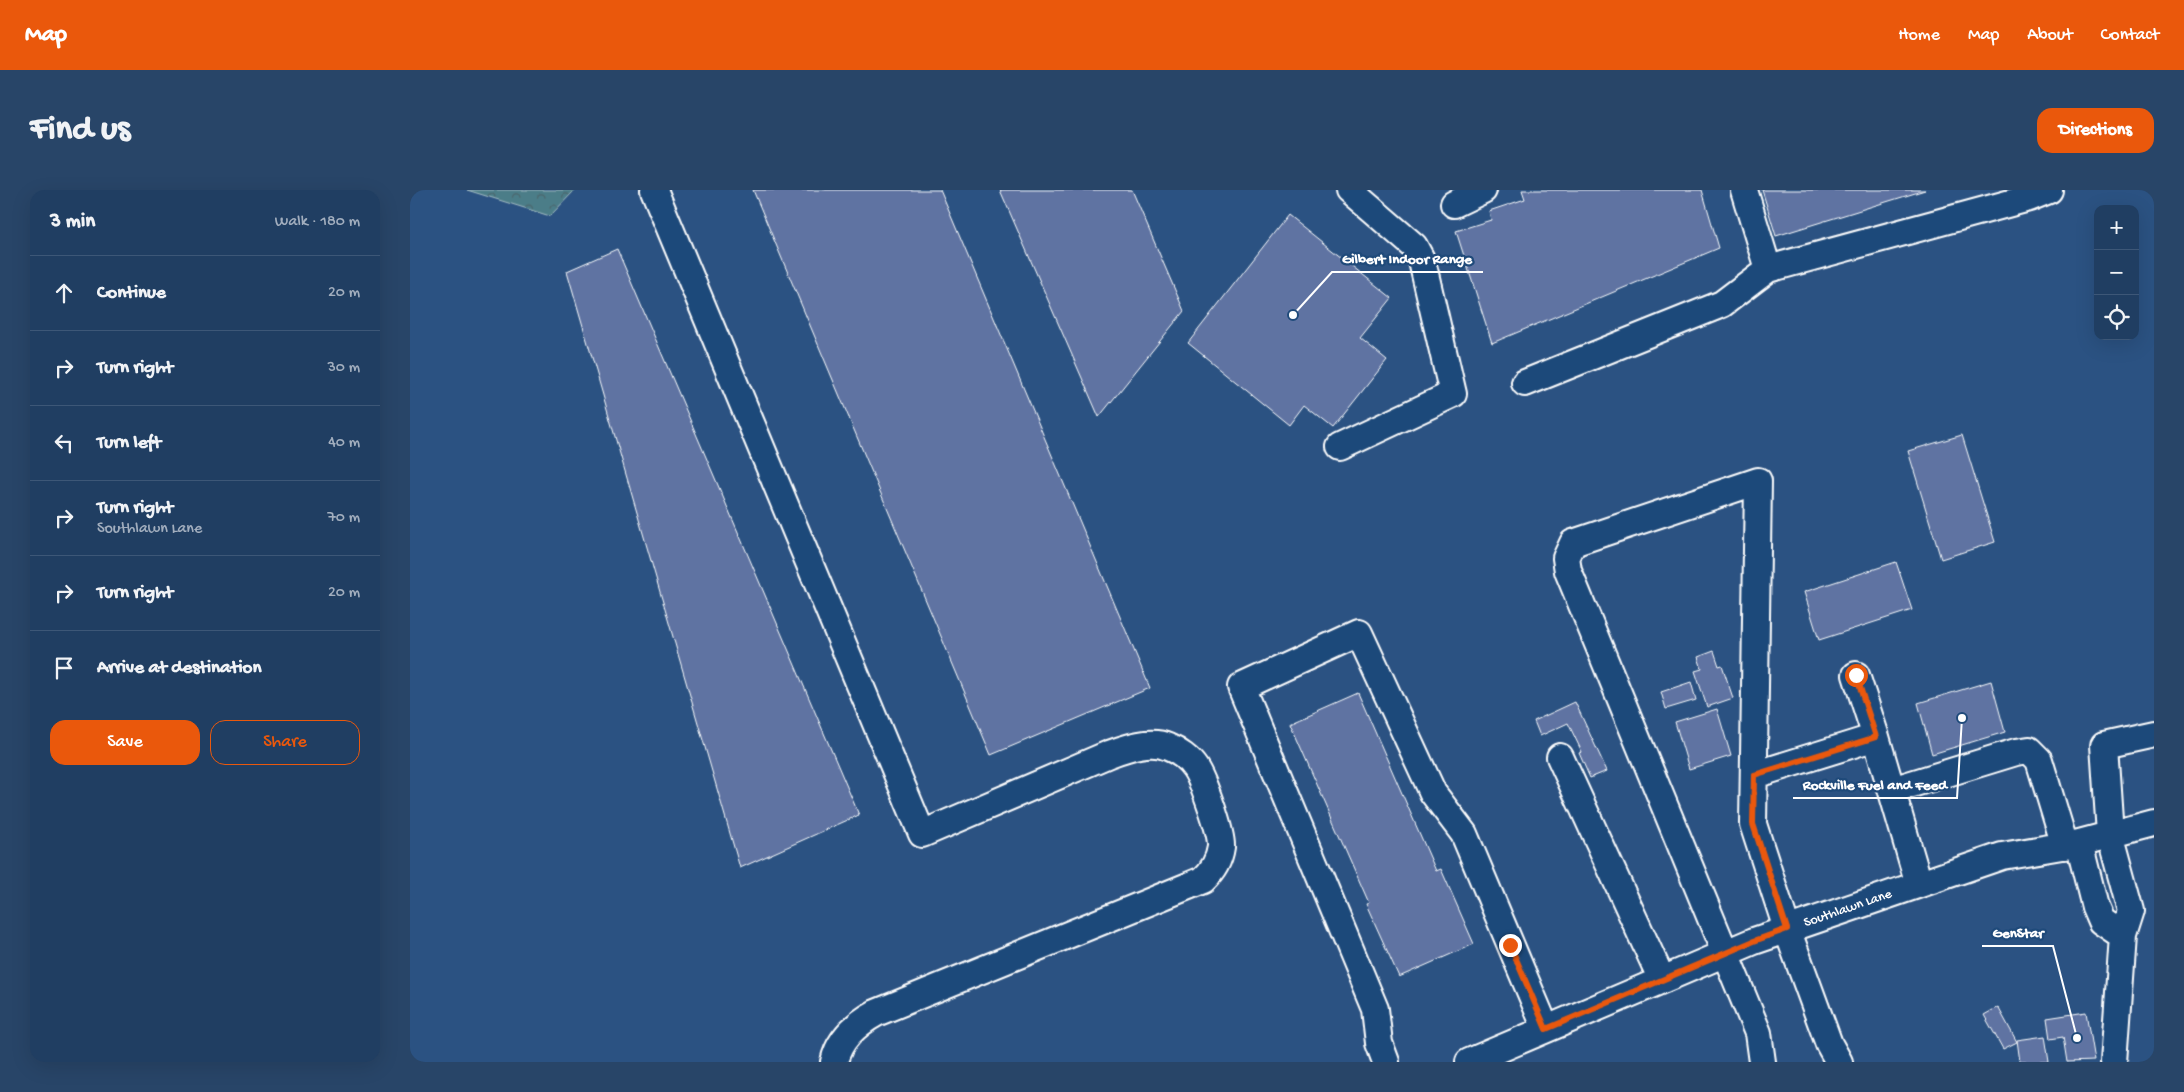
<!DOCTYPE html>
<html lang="en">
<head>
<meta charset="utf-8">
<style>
  :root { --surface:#203e62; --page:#284568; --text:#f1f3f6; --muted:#a2aebe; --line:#3d5777; --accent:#ea580c }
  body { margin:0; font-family:"Gochi Hand",sans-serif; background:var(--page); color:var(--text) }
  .controls { position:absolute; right:15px; top:15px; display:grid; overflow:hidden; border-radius:10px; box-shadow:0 5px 20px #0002 }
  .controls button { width:45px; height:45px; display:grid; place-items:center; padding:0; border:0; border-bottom:1px solid var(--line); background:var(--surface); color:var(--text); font:25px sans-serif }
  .stop { position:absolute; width:15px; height:15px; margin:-11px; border:4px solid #ea580c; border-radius:50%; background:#fff }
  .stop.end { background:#ea580c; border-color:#fff; box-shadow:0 1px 5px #0008 }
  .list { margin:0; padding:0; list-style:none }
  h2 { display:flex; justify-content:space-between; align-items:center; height:65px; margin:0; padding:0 20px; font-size:21px }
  h2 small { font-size:16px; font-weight:400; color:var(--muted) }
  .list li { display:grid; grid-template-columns:32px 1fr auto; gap:15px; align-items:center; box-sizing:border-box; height:75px; padding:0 20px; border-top:1px solid var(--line) }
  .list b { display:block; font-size:19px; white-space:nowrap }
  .list p { margin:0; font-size:16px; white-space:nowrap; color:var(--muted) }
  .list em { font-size:16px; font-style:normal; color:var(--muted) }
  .actions { display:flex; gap:10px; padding:15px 20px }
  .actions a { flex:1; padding:11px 0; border:1px solid var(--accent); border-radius:15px; text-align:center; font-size:18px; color:var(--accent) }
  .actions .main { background:var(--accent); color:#fff }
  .icon { flex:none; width:28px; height:28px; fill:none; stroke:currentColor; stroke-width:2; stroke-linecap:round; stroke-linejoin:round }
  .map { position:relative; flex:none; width:1744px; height:872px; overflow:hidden; border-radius:15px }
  header { display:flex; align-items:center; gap:30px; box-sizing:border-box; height:70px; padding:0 25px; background:var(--accent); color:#fff }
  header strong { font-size:24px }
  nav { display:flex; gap:28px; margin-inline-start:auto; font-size:18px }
  .intro { display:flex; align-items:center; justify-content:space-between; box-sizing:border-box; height:120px; padding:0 30px }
  h1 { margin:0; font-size:35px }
  .button { padding:12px 22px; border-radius:15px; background:var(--accent); color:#fff; font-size:18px; font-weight:700 }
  main { display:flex; gap:30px; padding:0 30px }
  aside { flex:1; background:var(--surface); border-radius:15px; box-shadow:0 5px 20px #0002 }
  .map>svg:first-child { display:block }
  .forest { fill:url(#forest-crowns); stroke:#a6bec4 }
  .building { fill:#5e73a2; stroke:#fff }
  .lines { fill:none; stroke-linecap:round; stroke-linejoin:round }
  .minor-casing { stroke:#fff; stroke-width:30 }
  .minor { stroke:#1f4a7a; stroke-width:26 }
  .route { stroke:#ea580c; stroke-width:6 }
  .labels { text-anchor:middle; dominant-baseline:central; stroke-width:4.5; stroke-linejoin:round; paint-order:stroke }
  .street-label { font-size:14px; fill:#fff; stroke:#1f4a7a }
  .leader { fill:none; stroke:#fff; stroke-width:2 }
  .callout-dot { fill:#fff; stroke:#1f4a7a; stroke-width:2 }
  .callout-label { font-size:15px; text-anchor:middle; font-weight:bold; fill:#fff; stroke:#1f4a7a; stroke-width:4.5; stroke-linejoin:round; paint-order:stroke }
</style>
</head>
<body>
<header>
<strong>Map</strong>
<nav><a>Home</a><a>Map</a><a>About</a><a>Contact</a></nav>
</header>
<div class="intro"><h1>Find us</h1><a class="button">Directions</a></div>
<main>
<aside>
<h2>3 min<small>Walk · 180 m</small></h2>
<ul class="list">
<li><svg class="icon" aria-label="ahead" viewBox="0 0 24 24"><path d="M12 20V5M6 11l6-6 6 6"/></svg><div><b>Continue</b></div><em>20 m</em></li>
<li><svg class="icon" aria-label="right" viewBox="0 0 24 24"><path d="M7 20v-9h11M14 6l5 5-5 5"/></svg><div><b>Turn right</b></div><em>30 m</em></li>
<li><svg class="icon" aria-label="left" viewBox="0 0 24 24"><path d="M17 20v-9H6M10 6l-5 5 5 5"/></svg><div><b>Turn left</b></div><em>40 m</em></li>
<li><svg class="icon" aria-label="right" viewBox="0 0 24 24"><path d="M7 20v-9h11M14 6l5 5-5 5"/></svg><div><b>Turn right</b><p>Southlawn Lane</p></div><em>70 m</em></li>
<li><svg class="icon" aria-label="right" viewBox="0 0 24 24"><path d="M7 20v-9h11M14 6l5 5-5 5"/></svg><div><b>Turn right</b></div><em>20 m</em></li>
<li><svg class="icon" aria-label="arrive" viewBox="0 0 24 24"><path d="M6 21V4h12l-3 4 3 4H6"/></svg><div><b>Arrive at destination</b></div></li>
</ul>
<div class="actions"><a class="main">Save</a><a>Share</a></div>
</aside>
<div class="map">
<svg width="1744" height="872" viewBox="0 0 1744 872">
  <defs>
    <pattern id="forest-crowns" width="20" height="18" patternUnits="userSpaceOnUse" patternTransform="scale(1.25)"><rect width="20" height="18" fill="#4c7d88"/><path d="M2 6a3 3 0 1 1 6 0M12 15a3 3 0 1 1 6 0" fill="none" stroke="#4c646a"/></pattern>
  </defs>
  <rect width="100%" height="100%" fill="#2b5282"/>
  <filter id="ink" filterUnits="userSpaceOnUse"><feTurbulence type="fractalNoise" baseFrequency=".02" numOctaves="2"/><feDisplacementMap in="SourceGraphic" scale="10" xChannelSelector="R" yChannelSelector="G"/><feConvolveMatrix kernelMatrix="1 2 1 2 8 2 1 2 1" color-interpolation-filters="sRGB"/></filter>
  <g filter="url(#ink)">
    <path class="forest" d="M57,0H165L140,26Z"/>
    <path class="building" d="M343,0H530L740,498L581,565Z
      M590,0H722L774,121L689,227Z
      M1112,0H1292L1309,58L1082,153L1046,41L1081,30L1079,21L1115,9Z
      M1352,0H1515L1366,46Z
      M878,25L982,108L950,148L977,170L923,238L894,215L879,235L778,153Z
      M207,59L449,625L330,678L157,81Z
      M1552,245L1585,352L1531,369L1498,261Z
      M1486,372L1502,420L1409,450L1394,402Z
      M1304,461L1309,476L1312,475L1323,508L1297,517L1285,481L1292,479L1288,467Z
      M1581,491L1595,542L1522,564L1508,513Z
      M1281,492L1286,510L1256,519L1251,502Z
      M948,503L1026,681L1031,679L1064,754L989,787L956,714L959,713L880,533Z
      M1165,512L1197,581L1180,588L1169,563L1172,562L1158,533L1130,546L1124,531Z
      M1307,519L1321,566L1279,579L1265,532Z
      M1588,817L1607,852L1593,859L1574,825Z
      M1676,822L1684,871L1657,872L1653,847L1640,849L1637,828Z
      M1635,846L1639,872H1610L1607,850Z"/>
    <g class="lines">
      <g class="minor-casing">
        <path id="minor" d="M244,0L512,644L699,564C716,558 740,549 758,557C768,561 779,569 785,578C793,590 812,643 811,657C809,671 803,681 793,690L466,823C446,834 429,849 424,872
          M1334,0L1358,79L1619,8L1639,0
          M1044,14L1073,0
          M1115,193L1312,114L1358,79
          M930,257L1043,204L1012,71L1004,56L939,0
          M1446,485L1466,547
          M1150,567L1252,790
          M1344,585L1466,547L1509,694
          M1482,600L1606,562L1619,560L1629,570L1655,656
          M1669,653L1685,717L1691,731L1713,746
          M976,872L969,853L965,819L831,497L949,443L1023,603L1054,644L1136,839
          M1059,872L1344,751L1592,666L1669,653L1744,633
          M1352,872L1348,843L1158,381L1156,368L1163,353L1348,291L1343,634L1377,739L1419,854L1429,872
          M1704,872L1713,746L1721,721L1700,644L1694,555L1744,544"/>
      </g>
      <use href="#minor" class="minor"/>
    </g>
  </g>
  <g class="lines" filter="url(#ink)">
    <path class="route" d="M1100,755L1136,839L1344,751L1377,739L1343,634L1344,585L1466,547L1446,485"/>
  </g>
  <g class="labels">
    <g class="street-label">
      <text transform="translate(1438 719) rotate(-19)">Southlawn Lane</text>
    </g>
  </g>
  <path class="leader" d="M883 125L922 82H1073M1552 528L1547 608H1383M1667 848L1643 756H1572"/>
  <g class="callout-dot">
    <circle cx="883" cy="125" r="5"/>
    <circle cx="1552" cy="528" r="5"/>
    <circle cx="1667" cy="848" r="5"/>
  </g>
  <g class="callout-label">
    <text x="997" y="73">Gilbert Indoor Range</text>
    <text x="1465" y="599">Rockville Fuel and Feed</text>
    <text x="1608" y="747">GenStar</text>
  </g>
</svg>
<div class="controls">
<button>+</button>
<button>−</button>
<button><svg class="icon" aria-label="locate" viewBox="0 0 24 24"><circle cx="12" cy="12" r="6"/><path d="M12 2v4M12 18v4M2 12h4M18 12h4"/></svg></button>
</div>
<div class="stop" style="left:1446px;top:485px"></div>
<div class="stop end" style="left:1100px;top:755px"></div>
</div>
</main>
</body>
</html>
